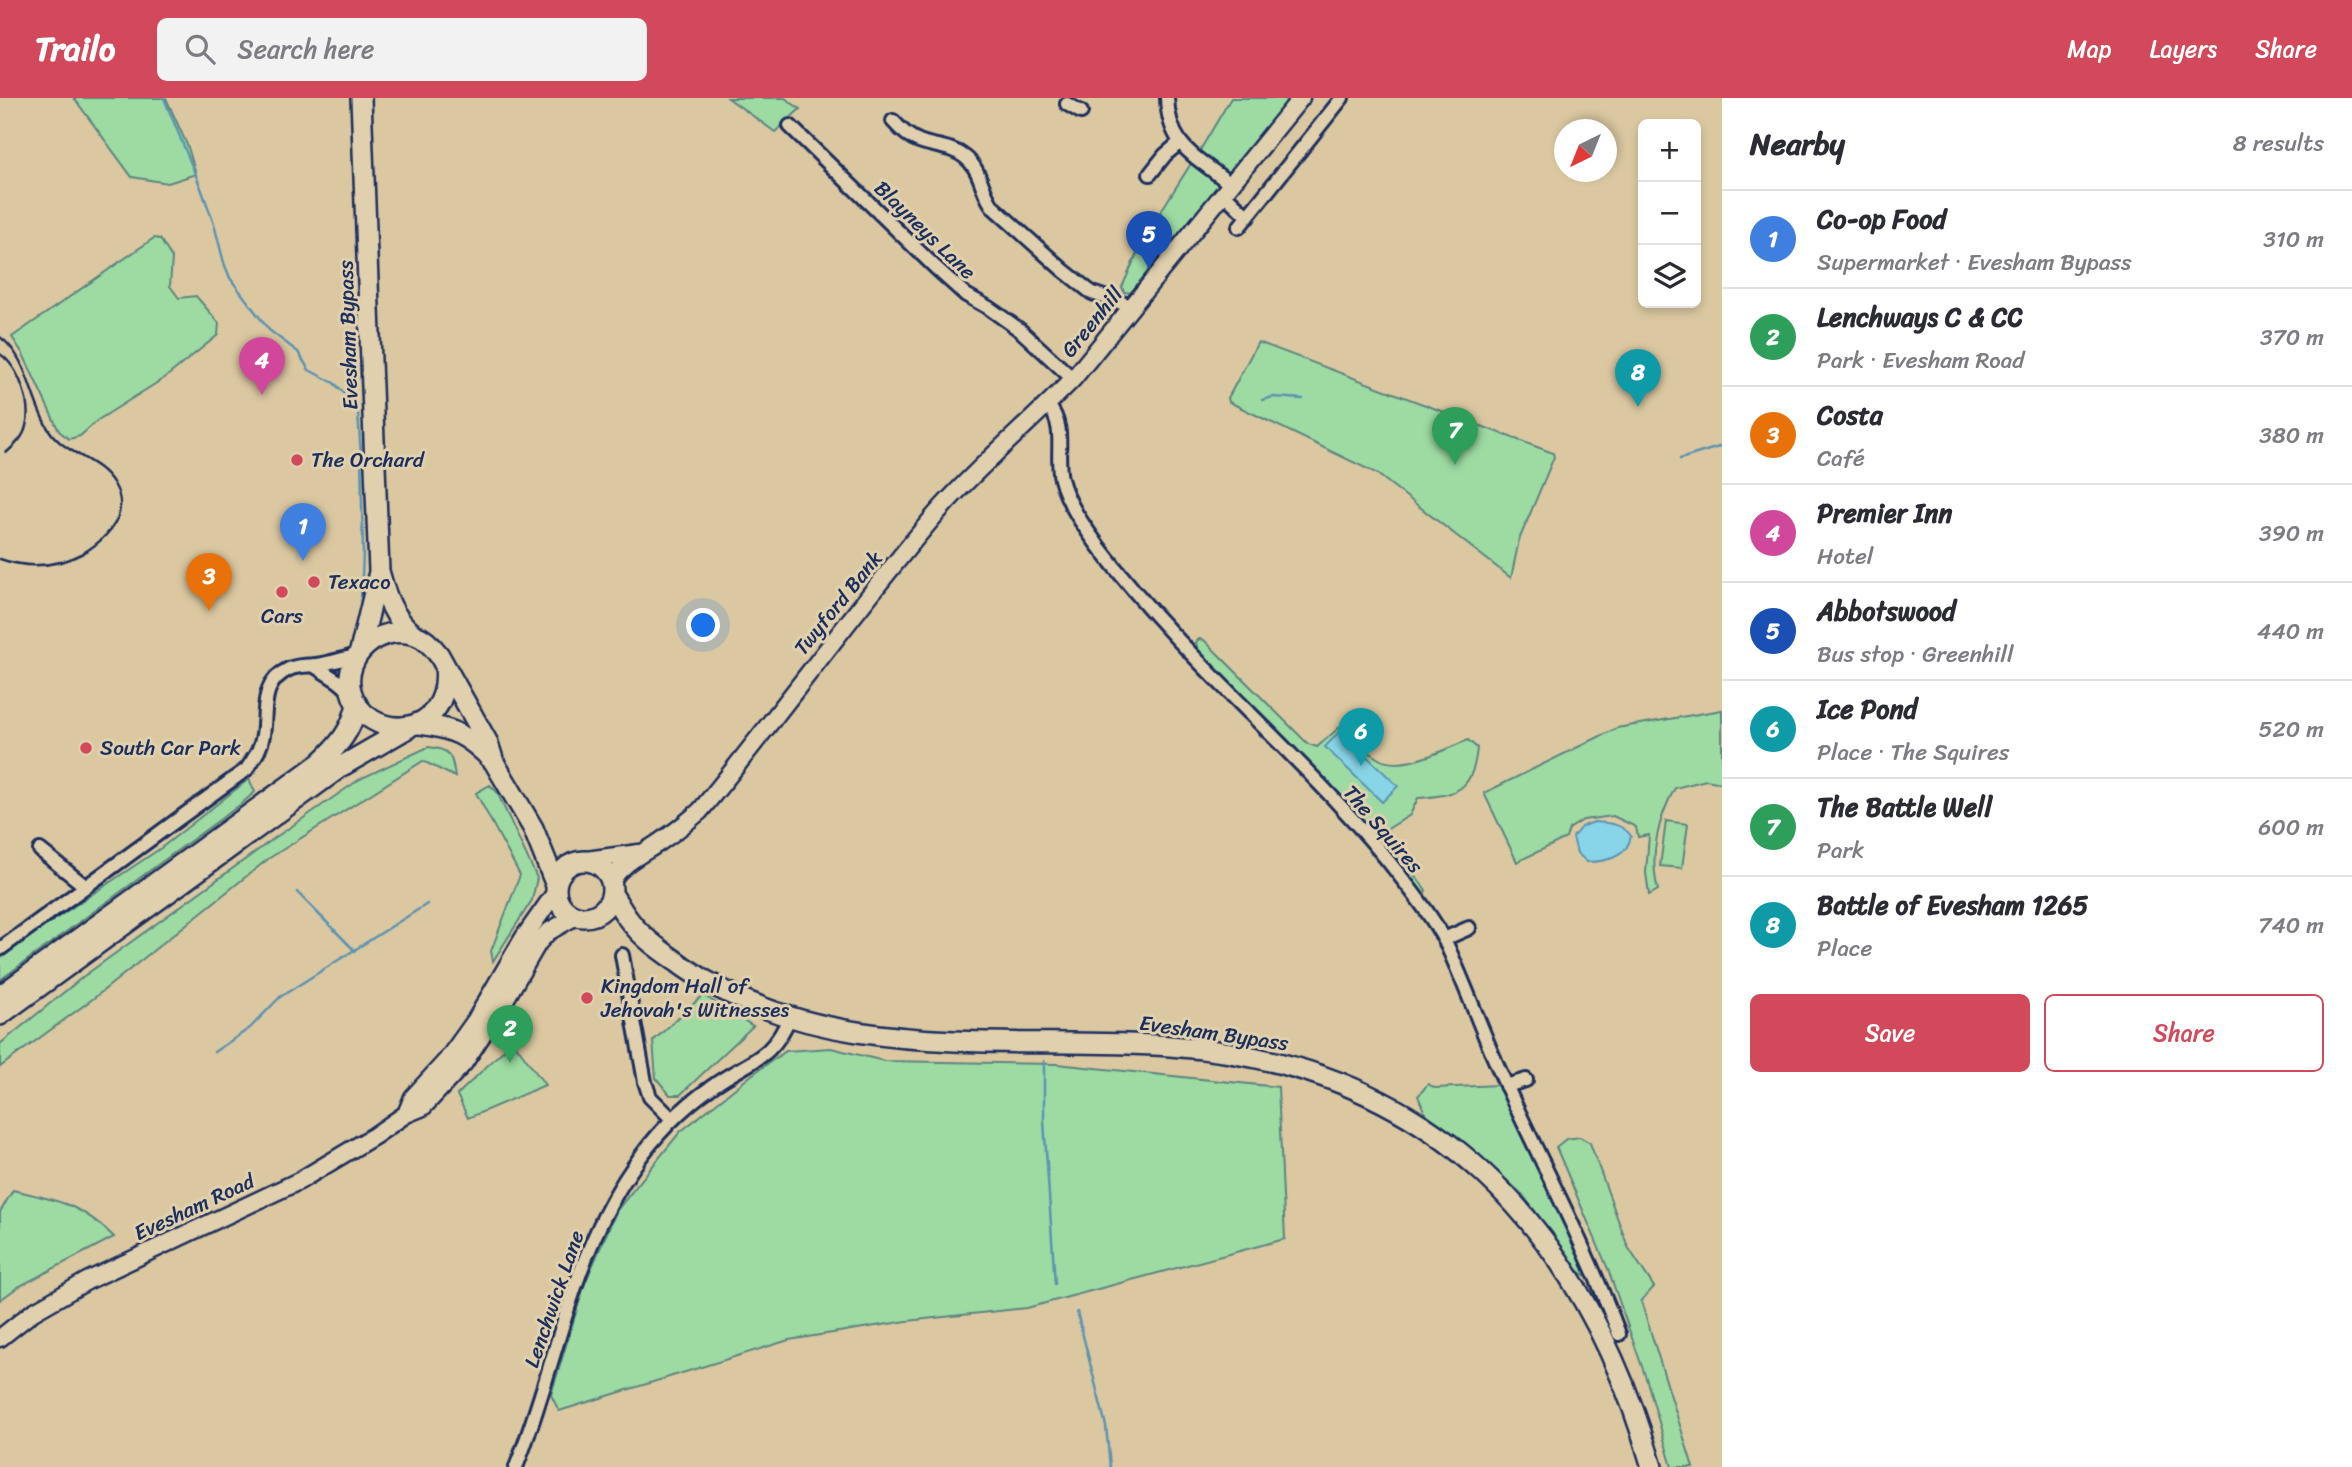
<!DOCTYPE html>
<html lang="en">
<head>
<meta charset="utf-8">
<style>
  :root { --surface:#fff; --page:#f2f2f3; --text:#2b2b33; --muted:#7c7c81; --line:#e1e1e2; --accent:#d1495b }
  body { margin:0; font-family:Sriracha,sans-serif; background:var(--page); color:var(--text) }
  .controls { position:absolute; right:21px; top:21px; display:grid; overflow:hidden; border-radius:10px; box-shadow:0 4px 10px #0003 }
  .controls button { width:63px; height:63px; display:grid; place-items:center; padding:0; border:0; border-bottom:2px solid var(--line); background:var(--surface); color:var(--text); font:35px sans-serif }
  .compass { position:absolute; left:1554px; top:21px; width:63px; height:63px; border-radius:50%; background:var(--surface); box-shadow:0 4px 10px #0003; rotate:223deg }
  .you { position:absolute; left:704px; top:528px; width:24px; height:24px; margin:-18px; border:5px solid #fff; border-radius:50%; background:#1a73e8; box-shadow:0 0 0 10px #1a73e833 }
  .badge { display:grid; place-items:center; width:46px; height:46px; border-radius:50%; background:var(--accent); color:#fff; font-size:23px; font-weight:700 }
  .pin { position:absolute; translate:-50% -58px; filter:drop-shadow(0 2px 4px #0008) }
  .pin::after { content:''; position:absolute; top:37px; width:24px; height:21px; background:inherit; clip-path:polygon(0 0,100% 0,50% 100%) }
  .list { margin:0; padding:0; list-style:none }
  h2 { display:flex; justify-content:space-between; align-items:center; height:91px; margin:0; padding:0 28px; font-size:30px }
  h2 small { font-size:23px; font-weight:400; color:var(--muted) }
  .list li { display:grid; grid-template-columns:46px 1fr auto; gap:21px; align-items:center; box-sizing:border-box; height:98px; padding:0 28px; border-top:2px solid var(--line) }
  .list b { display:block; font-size:26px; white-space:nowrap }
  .list p { margin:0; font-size:23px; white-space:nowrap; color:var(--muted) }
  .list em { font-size:23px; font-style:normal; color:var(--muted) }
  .actions { display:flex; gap:14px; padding:21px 28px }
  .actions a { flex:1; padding:16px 0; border:2px solid var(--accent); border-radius:10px; text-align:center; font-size:24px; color:var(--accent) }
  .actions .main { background:var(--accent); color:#fff }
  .icon { flex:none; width:38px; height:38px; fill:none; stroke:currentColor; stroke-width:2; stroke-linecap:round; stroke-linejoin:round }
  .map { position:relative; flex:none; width:1722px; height:1369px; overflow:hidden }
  header { display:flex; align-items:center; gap:42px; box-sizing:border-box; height:98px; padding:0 35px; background:var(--accent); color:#fff }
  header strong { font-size:33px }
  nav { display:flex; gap:38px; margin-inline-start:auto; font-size:24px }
  .search { width:490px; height:63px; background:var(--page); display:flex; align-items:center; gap:18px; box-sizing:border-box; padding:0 24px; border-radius:10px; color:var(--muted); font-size:26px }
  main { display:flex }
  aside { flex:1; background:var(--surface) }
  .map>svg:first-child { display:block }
  .green { fill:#9ddba3; stroke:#5c8580; stroke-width:2 }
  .water { fill:#88d5e8; stroke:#5c93b1; stroke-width:2 }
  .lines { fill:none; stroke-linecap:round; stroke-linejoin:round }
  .stream { stroke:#5c93b1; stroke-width:2.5 }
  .minor-casing { stroke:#1b2f5e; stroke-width:18 }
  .major-casing { stroke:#1b2f5e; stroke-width:21 }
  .highway-casing { stroke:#1b2f5e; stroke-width:24 }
  .minor { stroke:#e1d0ad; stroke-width:12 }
  .major { stroke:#e1d0ad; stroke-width:16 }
  .highway { stroke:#e1d0ad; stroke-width:19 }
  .rail { stroke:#1b2f5e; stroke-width:2.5 }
  .poi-dot { fill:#d1495b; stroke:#e1d0ad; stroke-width:2.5 }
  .labels { text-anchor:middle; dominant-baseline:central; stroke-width:6; stroke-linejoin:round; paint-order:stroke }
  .street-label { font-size:21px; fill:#1b2f5e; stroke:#e1d0ad }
  .poi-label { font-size:21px; fill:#1b2f5e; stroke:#e1d0ad; text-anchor:start }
</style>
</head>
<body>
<header>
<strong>Trailo</strong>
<div class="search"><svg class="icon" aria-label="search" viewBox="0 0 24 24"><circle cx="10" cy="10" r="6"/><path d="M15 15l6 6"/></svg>Search here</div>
<nav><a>Map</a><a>Layers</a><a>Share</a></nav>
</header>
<main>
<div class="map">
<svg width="1722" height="1369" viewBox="0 0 1722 1369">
  <rect width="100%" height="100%" fill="#dbc8a1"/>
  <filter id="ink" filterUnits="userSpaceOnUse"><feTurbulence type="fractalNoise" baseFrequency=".0143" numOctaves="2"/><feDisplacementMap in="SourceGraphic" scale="14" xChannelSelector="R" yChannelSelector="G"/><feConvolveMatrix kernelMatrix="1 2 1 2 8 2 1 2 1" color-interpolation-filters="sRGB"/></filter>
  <g filter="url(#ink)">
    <path class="green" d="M74,0H166L188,49L196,76L168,85L132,79Z
      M728,0H785L800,11L775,34Z
      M1231,0H1292L1229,79L1199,54Z
      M1192,64L1221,88L1138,191L1132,195L1124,194L1122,189L1144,140Z
      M154,140L160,141L172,160L170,188L179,200L196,198L219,225L218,237L166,279L98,322L80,338L69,341L59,333L23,256L12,239Z
      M1258,244L1553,355L1554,359L1519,442L1511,480L1376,375L1229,304L1228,300Z
      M1199,541L1204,542L1308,646L1317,649L1342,627C1353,638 1365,653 1379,661C1401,674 1446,651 1468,642L1477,650C1473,693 1457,697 1418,700L1410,717L1386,732V740L1426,792L1424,798H1421L1327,685L1198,555L1196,544Z
      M1722,612V685L1706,682L1675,690C1658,720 1649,759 1658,792L1649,797L1646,775L1649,737L1638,739L1636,729L1613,718L1583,722L1569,731L1566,740L1517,764L1484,695L1617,630Z
      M428,649C451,651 452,658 455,679L423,663L268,761L94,900L0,969V946L84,878L276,739L360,681Z
      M249,681L255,694L241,706L0,882V858L161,750Z
      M490,687L497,694L537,780L532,802L493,863L491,853L520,777L476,695Z
      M1666,723L1688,726L1682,770L1660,768Z
      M703,897L753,928L680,997H670L656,980L653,943Z
      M513,943L545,987L468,1020L457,997Z
      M831,950L884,963L1057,966L1278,989L1285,1141L1027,1210L907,1223L789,1242L559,1313L551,1297L585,1185L617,1112L680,1034L753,976L786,953Z
      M1428,986L1435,990L1498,987L1592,1183L1577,1171L1523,1097L1457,1038L1425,1015L1418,998Z
      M1580,1039L1590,1045L1628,1149L1654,1189L1641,1203L1693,1369H1672L1647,1283L1608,1171L1556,1049L1566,1041Z
      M13,1092C58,1103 80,1105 114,1139L18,1189L0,1202V1114Z"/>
    <path class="water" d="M1340,633L1398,688L1382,704L1325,649Z
      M1594,724C1608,725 1622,725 1631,738C1627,760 1606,764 1587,764L1577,755L1573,739L1581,729Z"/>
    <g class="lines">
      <path class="stream" d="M164,0L201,90L214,126L224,165L230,180L269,232L298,254L309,272L334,285L355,306L358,315L361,357L363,453L361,503
        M1262,302L1273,299L1303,301
        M1680,361L1722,348
        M297,794L355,853
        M214,954L250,930L280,899L427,806
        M1044,963V1023L1055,1186
        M1077,1214L1106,1328L1110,1369"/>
      <g class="minor-casing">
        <path id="minor" d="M1167,0C1169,50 1195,57 1230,86
          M1067,6L1081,14
          M893,23C900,31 908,39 919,43C934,49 951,48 965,59C982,72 981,95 994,110L1063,172L1092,195L1131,208
          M790,28L935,169L966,197L989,210L1020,232L1073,281
          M1150,76L1165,57L1179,45
          M1223,95L1248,119
          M1239,129L1342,0
          M1048,307C1067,330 1055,354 1061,381C1067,405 1085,430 1099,449C1190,570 1312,663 1404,783C1419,802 1434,822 1445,843C1467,890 1484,940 1506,987C1544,1070 1587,1151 1619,1236
          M313,567L338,583L351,594
          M40,752L85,788
          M1444,841L1469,830
          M0,851L247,671C254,660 261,651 263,637C267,613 259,585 289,571C298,567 307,568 316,567C330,565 344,561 358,557
          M622,857L645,984L650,999L672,1021
          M1506,988L1526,982
          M516,1369C556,1270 570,1161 632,1071C654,1038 681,1010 713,988C749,962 772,963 790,918"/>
      </g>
      <g class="major-casing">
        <path id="major" d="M586,762L639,755
          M611,783C626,761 644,756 664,741C677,733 688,723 700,713C780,616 854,512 936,416C978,368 1028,327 1073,281L1301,0
          M406,1016L413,999L447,962L475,923L524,839L555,795
          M0,1240L33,1214L87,1183L299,1083L374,1038L406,1016L423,1009L464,965L505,902L538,845L548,834L576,818"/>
      </g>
      <g class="highway-casing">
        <path id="highway" d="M361,0L379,473C386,499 393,519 413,536
          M360,553L379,474
          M445,568C453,643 365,646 351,593C342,558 380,525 415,537C425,540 433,549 439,557L488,645L494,664L533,730L555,785
          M420,626C453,630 469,638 492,662
          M556 791a28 28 0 1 1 56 0a28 28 0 1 1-56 0Z
          M612,796C619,806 625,819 634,828C647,844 668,857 684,869C827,967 1008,937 1170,948C1432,966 1582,1127 1652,1369
          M0,898L320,665C339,647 352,632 357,606
          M0,917L342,668L408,630"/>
      </g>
      <use href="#minor" class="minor"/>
      <use href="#major" class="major"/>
      <use href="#highway" class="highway"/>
      <path class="rail" d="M0,239C29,260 30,303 49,332C65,357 99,360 114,386C123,401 122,417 111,431C84,465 40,475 0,461
        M0,256C19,269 32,306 26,328C24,339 15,347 6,355"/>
    </g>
  </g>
  <g class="poi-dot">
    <circle cx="297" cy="362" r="7"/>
    <circle cx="314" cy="484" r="7"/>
    <circle cx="282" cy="494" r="7"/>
    <circle cx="86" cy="650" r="7"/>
    <circle cx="587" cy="900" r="7"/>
  </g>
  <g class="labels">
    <g class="street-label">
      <text transform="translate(925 132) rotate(44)">Blayneys Lane</text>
      <text transform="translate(1092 224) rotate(-51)">Greenhill</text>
      <text transform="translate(348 237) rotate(-92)">Evesham Bypass</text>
      <text transform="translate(838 505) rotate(-51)">Twyford Bank</text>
      <text transform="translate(1383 731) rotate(49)">The Squires</text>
      <text transform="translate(1214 935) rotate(8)">Evesham Bypass</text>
      <text transform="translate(194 1109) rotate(-25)">Evesham Road</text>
      <text transform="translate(554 1201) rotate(-71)">Lenchwick Lane</text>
    </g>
    <g class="poi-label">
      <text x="311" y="362">The Orchard</text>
      <text x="328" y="484">Texaco</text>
      <text x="282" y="518" text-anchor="middle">Cars</text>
      <text x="100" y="650">South Car Park</text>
      <text x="601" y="888">Kingdom Hall of<tspan x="601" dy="24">Jehovah's Witnesses</tspan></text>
    </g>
  </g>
</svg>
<div class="controls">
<button>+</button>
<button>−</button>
<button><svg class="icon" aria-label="layers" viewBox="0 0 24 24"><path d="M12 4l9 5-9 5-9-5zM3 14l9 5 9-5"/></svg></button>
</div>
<svg class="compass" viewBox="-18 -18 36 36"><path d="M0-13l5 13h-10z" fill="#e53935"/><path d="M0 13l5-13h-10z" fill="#7c7c81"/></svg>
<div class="you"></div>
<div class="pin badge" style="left:303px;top:463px;background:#3f7fe0">1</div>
<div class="pin badge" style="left:510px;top:965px;background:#2e9e5b">2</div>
<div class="pin badge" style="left:209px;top:513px;background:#e8710a">3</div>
<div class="pin badge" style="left:262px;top:297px;background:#d1479c">4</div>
<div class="pin badge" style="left:1149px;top:171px;background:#1a4fb4">5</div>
<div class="pin badge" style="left:1361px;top:668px;background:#0f9aa8">6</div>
<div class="pin badge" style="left:1455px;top:367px;background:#2e9e5b">7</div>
<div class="pin badge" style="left:1638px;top:309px;background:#0f9aa8">8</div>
</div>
<aside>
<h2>Nearby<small>8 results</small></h2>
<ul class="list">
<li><span class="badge" style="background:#3f7fe0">1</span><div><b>Co-op Food</b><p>Supermarket · Evesham Bypass</p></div><em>310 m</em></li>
<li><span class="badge" style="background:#2e9e5b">2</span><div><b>Lenchways C &amp; CC</b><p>Park · Evesham Road</p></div><em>370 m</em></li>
<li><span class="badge" style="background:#e8710a">3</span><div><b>Costa</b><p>Café</p></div><em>380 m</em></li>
<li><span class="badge" style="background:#d1479c">4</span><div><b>Premier Inn</b><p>Hotel</p></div><em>390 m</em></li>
<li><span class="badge" style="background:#1a4fb4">5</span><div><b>Abbotswood</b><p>Bus stop · Greenhill</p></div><em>440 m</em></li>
<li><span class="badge" style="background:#0f9aa8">6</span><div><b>Ice Pond</b><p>Place · The Squires</p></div><em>520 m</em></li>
<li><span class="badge" style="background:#2e9e5b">7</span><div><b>The Battle Well</b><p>Park</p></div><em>600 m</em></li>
<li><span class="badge" style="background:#0f9aa8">8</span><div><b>Battle of Evesham 1265</b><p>Place</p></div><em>740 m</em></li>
</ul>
<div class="actions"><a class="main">Save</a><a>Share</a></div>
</aside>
</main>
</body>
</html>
